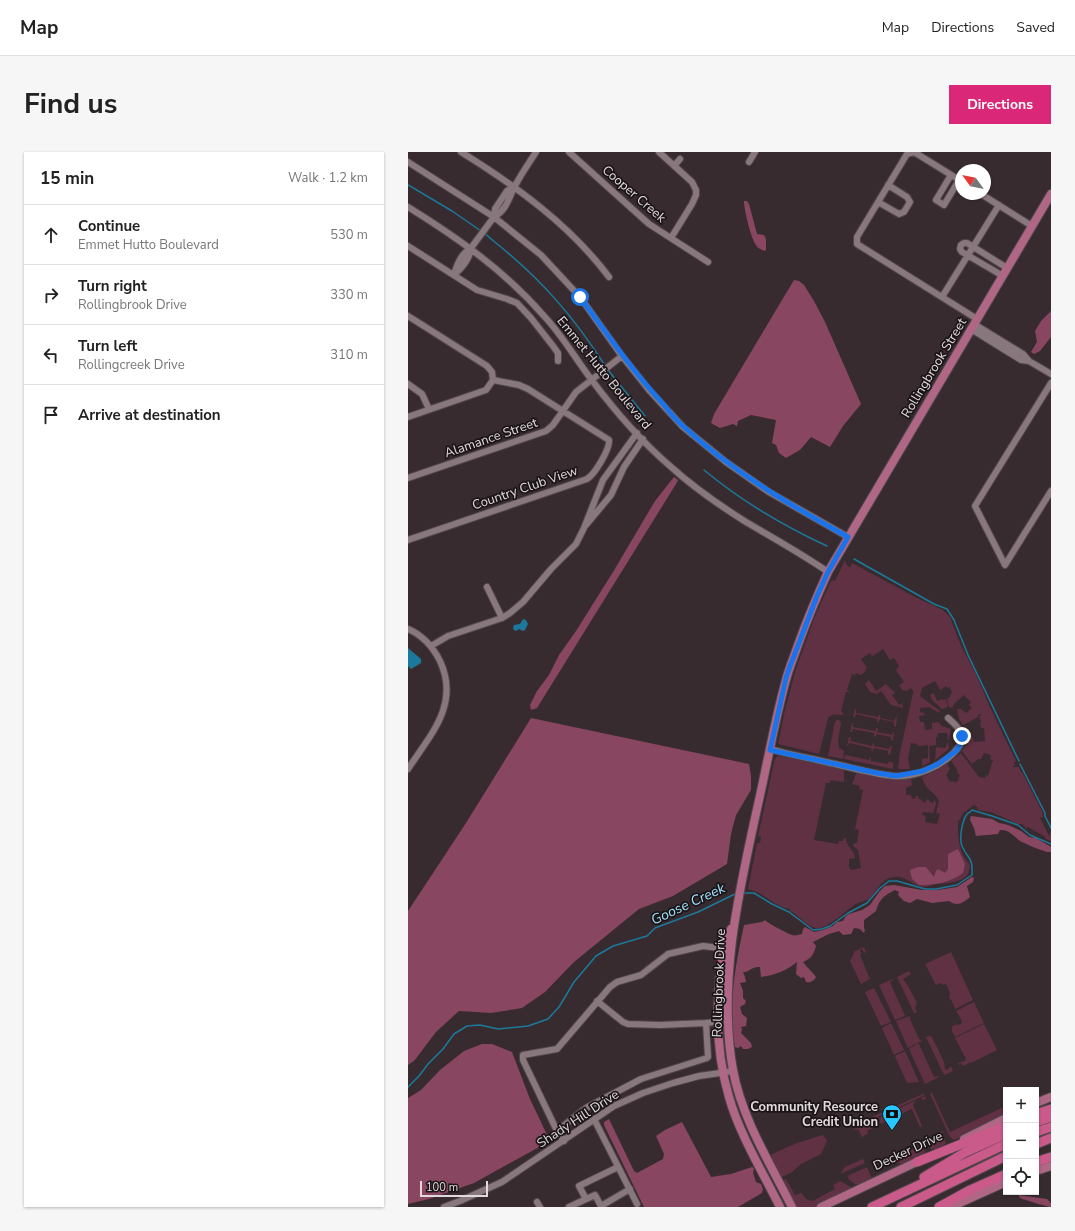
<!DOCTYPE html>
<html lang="en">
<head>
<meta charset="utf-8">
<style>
  :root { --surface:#fff; --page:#f6f6f6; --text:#222; --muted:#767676; --line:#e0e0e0; --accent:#db2777 }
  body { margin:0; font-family:"Nunito Sans",sans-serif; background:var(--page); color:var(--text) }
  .controls { position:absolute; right:12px; bottom:12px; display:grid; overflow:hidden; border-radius:0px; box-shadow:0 1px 3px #0004 }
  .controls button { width:36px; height:36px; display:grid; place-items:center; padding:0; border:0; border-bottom:1px solid var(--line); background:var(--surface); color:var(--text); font:20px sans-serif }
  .compass { position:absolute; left:547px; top:12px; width:36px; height:36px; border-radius:50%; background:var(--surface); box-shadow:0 1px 3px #0004; rotate:303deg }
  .scale { position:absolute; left:12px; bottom:10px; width:68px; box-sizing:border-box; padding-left:4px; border:2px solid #e2d9dc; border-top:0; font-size:11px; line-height:14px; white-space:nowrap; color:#e2d9dc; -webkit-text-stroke:3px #1b1517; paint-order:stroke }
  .stop { position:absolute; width:12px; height:12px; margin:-9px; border:3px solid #1a73e8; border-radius:50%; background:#fff }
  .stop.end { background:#1a73e8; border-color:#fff; box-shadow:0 1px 4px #0008 }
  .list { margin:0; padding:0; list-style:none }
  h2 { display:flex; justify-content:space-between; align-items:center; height:52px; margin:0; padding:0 16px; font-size:17px }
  h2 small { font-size:13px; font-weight:400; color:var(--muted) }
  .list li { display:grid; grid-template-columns:26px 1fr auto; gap:12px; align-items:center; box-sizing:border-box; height:60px; padding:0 16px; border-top:1px solid var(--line) }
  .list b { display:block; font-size:15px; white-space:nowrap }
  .list p { margin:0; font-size:13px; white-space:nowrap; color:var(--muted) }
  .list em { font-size:13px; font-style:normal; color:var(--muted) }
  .icon { flex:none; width:22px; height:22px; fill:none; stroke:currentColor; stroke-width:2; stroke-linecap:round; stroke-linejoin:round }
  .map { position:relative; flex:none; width:643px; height:1055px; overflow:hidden; border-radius:0px }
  header { display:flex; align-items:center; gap:24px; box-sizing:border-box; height:56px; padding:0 20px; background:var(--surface); border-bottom:1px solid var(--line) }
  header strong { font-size:19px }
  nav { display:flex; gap:22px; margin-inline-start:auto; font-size:14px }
  .intro { display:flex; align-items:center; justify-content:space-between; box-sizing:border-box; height:96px; padding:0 24px }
  h1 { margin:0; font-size:28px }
  .button { padding:10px 18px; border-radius:0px; background:var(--accent); color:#fff; font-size:14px; font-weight:700 }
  main { display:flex; gap:24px; padding:0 24px }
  aside { flex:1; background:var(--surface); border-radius:0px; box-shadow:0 1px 3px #0004 }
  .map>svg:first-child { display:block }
  .green { fill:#603043 }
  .forest { fill:#894661 }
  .water { fill:#1b7a9b }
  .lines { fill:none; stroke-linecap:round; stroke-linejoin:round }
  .stream { stroke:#1b7a9b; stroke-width:1.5 }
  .minor-casing { stroke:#52464b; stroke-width:8 }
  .major-casing { stroke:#52464b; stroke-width:10 }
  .highway-casing { stroke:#52464b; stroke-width:11 }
  .minor { stroke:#88787d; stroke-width:6 }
  .major { stroke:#b06685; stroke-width:8 }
  .highway { stroke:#ca5a8a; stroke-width:9 }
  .route { stroke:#1a73e8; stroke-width:5 }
  .labels { text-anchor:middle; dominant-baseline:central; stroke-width:3.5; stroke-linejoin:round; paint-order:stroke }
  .street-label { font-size:13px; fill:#e2d9dc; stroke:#1b1517 }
  .poi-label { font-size:13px; font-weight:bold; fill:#e2d9dc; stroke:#1b1517; text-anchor:end }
  .water-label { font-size:14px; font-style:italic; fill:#9fe0fd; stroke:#1b1517 }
</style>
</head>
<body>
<header>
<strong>Map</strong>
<nav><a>Map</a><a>Directions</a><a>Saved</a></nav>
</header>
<div class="intro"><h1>Find us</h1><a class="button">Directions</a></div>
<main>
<aside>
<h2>15 min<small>Walk · 1.2 km</small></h2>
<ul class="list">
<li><svg class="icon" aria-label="ahead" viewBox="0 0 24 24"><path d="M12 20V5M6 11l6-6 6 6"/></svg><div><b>Continue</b><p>Emmet Hutto Boulevard</p></div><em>530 m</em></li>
<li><svg class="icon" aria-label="right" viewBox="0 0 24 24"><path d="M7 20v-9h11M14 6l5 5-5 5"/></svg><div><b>Turn right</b><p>Rollingbrook Drive</p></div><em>330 m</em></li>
<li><svg class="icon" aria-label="left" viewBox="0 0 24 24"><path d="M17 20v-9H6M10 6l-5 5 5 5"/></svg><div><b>Turn left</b><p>Rollingcreek Drive</p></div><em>310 m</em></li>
<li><svg class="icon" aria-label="arrive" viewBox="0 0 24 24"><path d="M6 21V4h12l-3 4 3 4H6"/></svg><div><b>Arrive at destination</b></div></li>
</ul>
</aside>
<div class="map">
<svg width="643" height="1055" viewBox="0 0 643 1055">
  <rect width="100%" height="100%" fill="#382b2f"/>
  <path class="green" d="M437,408L438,412L442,416L444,411L507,445L535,458L542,465L553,494L567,520L581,553L607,607L608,609L606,611L607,613L604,615H611L612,619L614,620L634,659L635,665L632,666L641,684L643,679V689L638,687L636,684L620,675H619V677L614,672H610L583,660L570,658L569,655L566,653L559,658V659L556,660L552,667H553L550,669C550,681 550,692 555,703C557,707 560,710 562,714C561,717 561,720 560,722C554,731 538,731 529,732C524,733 519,735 514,735C505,733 496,723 486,725C472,727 471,737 462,746C457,750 453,749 448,752C439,757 418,779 407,776C398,774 391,763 382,759V757C366,755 356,740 340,737L349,691H352L353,685L350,684L367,606L368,608V605L372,604L432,617L436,619V630L423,628L422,631H418L406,688L430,692L431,689H435L436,686H438C438,695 447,698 447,706L441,707V715L443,718L453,716L450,698L445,694L446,691H449L451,678L447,677L455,638L451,637L452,634L444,632L448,622L452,621L481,626V628L482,627L502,625L503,627L495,628L503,627L504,633L498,636V643H503L504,647L508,646V644H510V646L517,651L519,647L524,651L527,648L528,652L525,661L515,660L514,663L518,664L517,670L529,672L532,662L528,661L531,649C525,637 518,640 514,625L527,619L539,612L542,617L540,619V621L538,623L542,630L545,629L547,631L551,628L550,626L552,624L549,620L550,619L543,609L553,601L571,625L577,626L578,623L580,624L585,608L582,607L583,603L576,601L573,607H570L564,612L554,599L558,593L559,585L564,584L566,590L577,589L576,576H573L572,571L573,570L571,565L573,564L572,562L570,563V565L555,573L551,567L549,557H553L558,561L564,556L561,553L563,550L556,543L547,551L544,556L541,555L539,547L542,545V543L544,541L542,535L539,536L538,534L532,538L527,529L514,536L512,544L532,559L531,561L521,555L512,556V560L516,561L517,563L511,564L512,570H516L517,578L524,577V571L530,570L534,574L543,577L541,588H540L539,581H530L529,585H528V593L521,594L522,610L514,614V607L520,606V593L510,594L509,592L503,591L500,606L502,617H490L492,600L505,541L506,540L503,536L499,539L494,538L491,533L496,530L488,518L491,514L486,506L482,508L475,497L463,505L464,504L462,501L453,507L459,516L457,518L458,519L453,523L448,521L447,523L444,522L439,538L442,540H438L433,559L436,562C431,565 426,559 420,566L411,602L370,592L377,558L388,517L406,467L421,433L424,428L427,429Z
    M461,528L468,539L478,532L484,538H485L487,541L484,543L491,553L494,551L495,556L483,553L473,539L469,542L462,540L457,532Z
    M526,541L529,549L534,547L535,548L538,547L540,555L534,557L524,548L522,543Z
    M447,557H448V561L470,565L472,562V566L486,569L488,565H489L488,575L486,574V570L472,567L470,571L469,567L448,562L447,565H445Z
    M429,568H431L433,571L430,589L431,596L436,599L435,607L420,604L427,570Z
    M444,571H445V575L467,579L468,576H470L469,580L484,583L485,580H486L485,589L483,588V585L469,582L467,585L466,584V581L445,577L444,580H442Z
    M441,585L443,586L442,589L464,594L466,590V594L481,597L482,594H484L482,603L480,602V599L466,596L464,600L463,596L442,591L439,594Z
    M540,590L541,597L527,608L528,595L537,596Z
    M437,603L461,608L463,605V609L480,612L481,609L485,611V617L436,607Z
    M456,795L458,800L456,801L454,797L452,798L453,802L452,803L462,827L453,832L442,809L447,799Z
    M543,800L565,848L547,857L544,849L541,846L542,841L538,832L535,833L532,831L528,833L517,812Z
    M501,819L503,822L495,827L500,834L509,851L507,856L509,860L508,861H506L489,825Z
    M485,827V828L482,830L497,864L487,868L471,833Z
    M466,836L483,870L473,874L457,840Z
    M566,850L576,871L547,885L544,879V875L546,873L553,872L554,869L548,859Z
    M502,864V867L511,887L514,889L500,896L488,869Z
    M483,871L496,898L486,903L474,876Z
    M576,872L589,898L563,911L561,910V911L555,914L553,911L551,913L552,915L550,911L557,909L558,907L547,886Z
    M521,884L524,885L536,910L537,917L539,918L543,914L545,919L536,923L518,885Z
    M509,892H511L526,925L530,924L531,925L517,932L501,897Z
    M497,899L511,930L499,931L487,904Z
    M524,941L542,980L598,954V963L546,988L542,985L522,942Z
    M515,942L517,943L470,965L445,976L446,973Z
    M517,944L518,947L515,948L513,946L507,949L505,953L514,974L512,975L504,957L493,962L490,957Z
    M487,958L489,964L473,972L471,966Z
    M466,968L470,973L459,979L460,982L454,985L450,977L446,978V977Z
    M534,979L538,992L528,997H523L519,990L528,985V982Z
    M415,983L419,989L413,1002L393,1012L384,1020L374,1025H372L363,1007L364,1002L389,991Z
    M514,993L517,999L516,1003L496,1012L483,1010L466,1017Z
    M455,1007L457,1011L432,1022L437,1015Z
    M459,1015L464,1027C455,1033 448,1036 440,1026L441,1023Z
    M378,1027L387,1043L394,1041C399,1051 405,1050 412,1045C416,1042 422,1040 427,1037L425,1033L432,1029L443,1035V1037L440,1040L409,1055H387L374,1029Z"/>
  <path class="forest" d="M336,49H339L341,52L349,82L356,83L358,87V98L356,99C353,97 349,96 348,93C343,86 336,58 336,49Z
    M386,128L391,129L396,133L406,149L417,170L453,252L435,274L422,295L403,285L392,298L378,306L371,301L368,293L364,291L368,268L343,263L330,269L329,274L325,272L312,276L303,271L306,262Z
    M643,159V185L632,199L626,202L623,200L629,190L627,179L633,169Z
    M266,325L270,328L268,332L129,556L123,558L122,553L129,539L141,523L151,503L168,479L205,420L247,349Z
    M123,566L341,612L343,624V638L328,663L323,682L319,712L265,744L231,757L166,810L137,840L114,856L83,861L51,859L28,880L6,909L0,913V759L58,671Z
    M563,664L584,667L591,671L600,673L613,679L621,685L628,686L643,695V700H639C630,697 622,694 614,690C606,686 603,677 592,678L590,682L568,684L566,676L562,668Z
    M550,697L557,712L555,721C541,731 528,733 511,733L504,727L502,718L510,715H518L526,725L528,719L530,717L537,721L540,717V702Z
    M564,725L566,726L565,730L559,734L562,745C555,751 549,755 541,749L524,751L509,747L502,751L496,749L490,743L491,740L487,738C476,744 472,746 468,759L456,768V776L457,778L456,781L452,777L446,776L443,782L435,783L431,779L421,782L405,790L408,794C406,802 403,807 395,810C399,816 404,819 408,825C406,829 402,831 398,830L396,825L393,826L388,822L389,810C378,819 367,823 353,825L352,815C344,814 342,820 335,820L337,825L338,830L332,831L335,839V846L338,849L337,852L332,855L334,862L339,866L338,874L333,875L334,877L333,881L343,891L344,895L340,897H335L333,894L330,896L327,895C319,856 328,810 336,773L354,770L357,768C359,771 379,781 384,783C387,784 390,783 394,782L395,777L397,775L406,780L415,778L425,774L429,770L435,769L438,764L441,762L454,758L462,753L471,740L477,734L486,733L514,738H530L549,735Z
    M74,892H84L104,900L122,947L142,989L66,1031L21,1047L0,1052V946L13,938L32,918L56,899Z
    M201,967L226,1019L229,1021L255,1007L256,1002L248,984L257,978L274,970L303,1025L323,1022L344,1015L346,1016L345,1021L348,1030L353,1032L355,1037L354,1041L330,1055H236L196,973V970Z
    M611,1043L639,1047L643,1051V1055C640,1055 614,1047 612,1046C611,1045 611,1044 611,1043Z"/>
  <path class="water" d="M115,467L118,468L120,472L117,478L115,479L111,477L108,479L105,477L106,473L112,472Z
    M0,496L13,507V511L3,517L0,514Z"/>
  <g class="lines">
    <path class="stream" d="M0,33L44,59L73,79
      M76,81C80,84 84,88 88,91C134,128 166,165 198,215
      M200,218L237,264
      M296,318C332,348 376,374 419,394
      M446,407L526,452L539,457L546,468L560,503L611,609
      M612,612L637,661V664L643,676
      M335,741H346L364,752L381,760L405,778L414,777L422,774L440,761L459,751L472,736L481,729H489L517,737H528L549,733L564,723C565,704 560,708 554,694C551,686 554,669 559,662C560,661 563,660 564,658L584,664L610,673L622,683L643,692
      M0,935L11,924L20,912L35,897L46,882L59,874L72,873L90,877L120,874L140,867L151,855L166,830L188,804L205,794L239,784L247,776L290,760L329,741"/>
    <g class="minor-casing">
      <path id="minor" d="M53,0C108,34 162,73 201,125
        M161,0L241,72L300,110
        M251,0L284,30L288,38V43L284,52L263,86
        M0,10L86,65L133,103L172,145L214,204L241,238L275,275L318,310L361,340L440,385
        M341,10L347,0
        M266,14L272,7
        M543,23L528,48L536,53L551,28
        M553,29L506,0L499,2L449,85V92L569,167
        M573,42L624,74
        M470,50L491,62L496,60L502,50L499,45L480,33
        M0,55C50,86 97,119 136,164C154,183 167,206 183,227C206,258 233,289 262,314C285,335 311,353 338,370C365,386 394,402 420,420
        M86,65C100,57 101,44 108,32C114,21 121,11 128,0
        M0,94L69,138L99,147L109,151L123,166L145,194L150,201V209
        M46,123C49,112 53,102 63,96L86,65L87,57L99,39L106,34
        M46,123C54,116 62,107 63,96
        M595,124L554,100L552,97L553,93L556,91H559L599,116
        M534,145L591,53
        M0,164L79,214L84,220L85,228
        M566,172L615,202L621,209L643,222
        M563,177L613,208L621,209
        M0,232L14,242L21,257
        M0,265L78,238L85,228
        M0,326L138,279L145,273L168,240L214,204
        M178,373L203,343L216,315L235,287
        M0,388L179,327C187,322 202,297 201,288L120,237L111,233L85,228
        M597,413L567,354L643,231
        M597,413L643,339
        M79,435L94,466
        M0,477C14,483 25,495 32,509C52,552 23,582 0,617
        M23,494L40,484L94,466L102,461L115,450L143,417L168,392L176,376L195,328L229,281
        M362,597C382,603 402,606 422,611C442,615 464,622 485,624C507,626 536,614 550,596C560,583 549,574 540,566
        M189,849L215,870L220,872L252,873L298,871
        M186,967L229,1052
        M149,979L178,956L233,927L299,906L300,905L298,871L309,870
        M156,989L149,979L115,908V903L149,897L202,835L209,830L233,823L260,802L295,794L320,797
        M178,1047L171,1034L210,1015
        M129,1050L132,1055
        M36,1055L52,1049L94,1030L206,954L235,941L265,931L291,924L326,919
        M161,1055L187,1043L193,1054L222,1037"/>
    </g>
    <g class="major-casing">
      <path id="major" d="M323,777C315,793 313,815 311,833C308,870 310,908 321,945C331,981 355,1021 372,1055
        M628,951L643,945
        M556,987L598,966
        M628,1019L643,1014
        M384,1055C362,1011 334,967 325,918C309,830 332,734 351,648C360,608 367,567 378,528C381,516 386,505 390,493C399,468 409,444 420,420L643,42
        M413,1055L515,1007
        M543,1055L598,1030"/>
    </g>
    <g class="highway-casing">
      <path id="highway" d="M628,962L643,957
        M628,970L643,965
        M628,980L643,975
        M628,992L643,986
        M509,1010L598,974
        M628,1010L643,1005
        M516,1025L556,1001L598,982
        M464,1055L598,992
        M493,1055L598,1004
        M531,1055L562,1038L598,1022"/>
    </g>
    <use href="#minor" class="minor"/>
    <use href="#major" class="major"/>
    <use href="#highway" class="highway"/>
  </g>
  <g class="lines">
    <path class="route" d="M172,145C199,182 225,220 256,253C262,261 269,269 276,275C325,320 382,353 440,385L420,420L409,444L381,517L378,526L362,598L469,621L488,624L515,619L530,612L548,599L552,593L554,584"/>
  </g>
  <defs>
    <g id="bank-pin" transform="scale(1)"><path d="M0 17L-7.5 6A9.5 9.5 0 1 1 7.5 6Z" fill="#27c8ff" stroke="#1b1517"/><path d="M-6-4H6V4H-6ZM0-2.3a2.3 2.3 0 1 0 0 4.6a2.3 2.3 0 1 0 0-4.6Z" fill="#111"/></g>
  </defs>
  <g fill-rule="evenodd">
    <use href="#bank-pin" x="484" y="962"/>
  </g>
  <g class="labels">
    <g class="street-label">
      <text transform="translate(226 42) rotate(41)">Cooper Creek</text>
      <text transform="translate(526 216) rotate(-59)">Rollingbrook Street</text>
      <text transform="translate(196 221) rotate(51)">Emmet Hutto Boulevard</text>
      <text transform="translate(83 286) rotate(-19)">Alamance Street</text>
      <text transform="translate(117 336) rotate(-19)">Country Club View</text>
      <text transform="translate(311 831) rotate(-88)">Rollingbrook Drive</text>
      <text transform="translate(170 967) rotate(-33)">Shady Hill Drive</text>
      <text transform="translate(500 999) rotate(-25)">Decker Drive</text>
    </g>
    <g class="poi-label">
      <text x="470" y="955">Community Resource<tspan x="470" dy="15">Credit Union</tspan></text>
    </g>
    <g class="water-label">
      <text transform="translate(280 752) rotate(-25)">Goose Creek</text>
    </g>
  </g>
</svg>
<div class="controls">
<button>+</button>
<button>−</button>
<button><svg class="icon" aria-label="locate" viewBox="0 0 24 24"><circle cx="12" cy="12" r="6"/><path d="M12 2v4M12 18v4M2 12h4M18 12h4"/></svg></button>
</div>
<svg class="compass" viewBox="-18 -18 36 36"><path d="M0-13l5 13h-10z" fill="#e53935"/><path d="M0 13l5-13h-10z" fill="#767676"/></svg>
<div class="scale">100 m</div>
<div class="stop" style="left:172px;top:145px"></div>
<div class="stop end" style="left:554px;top:584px"></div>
</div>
</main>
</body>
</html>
